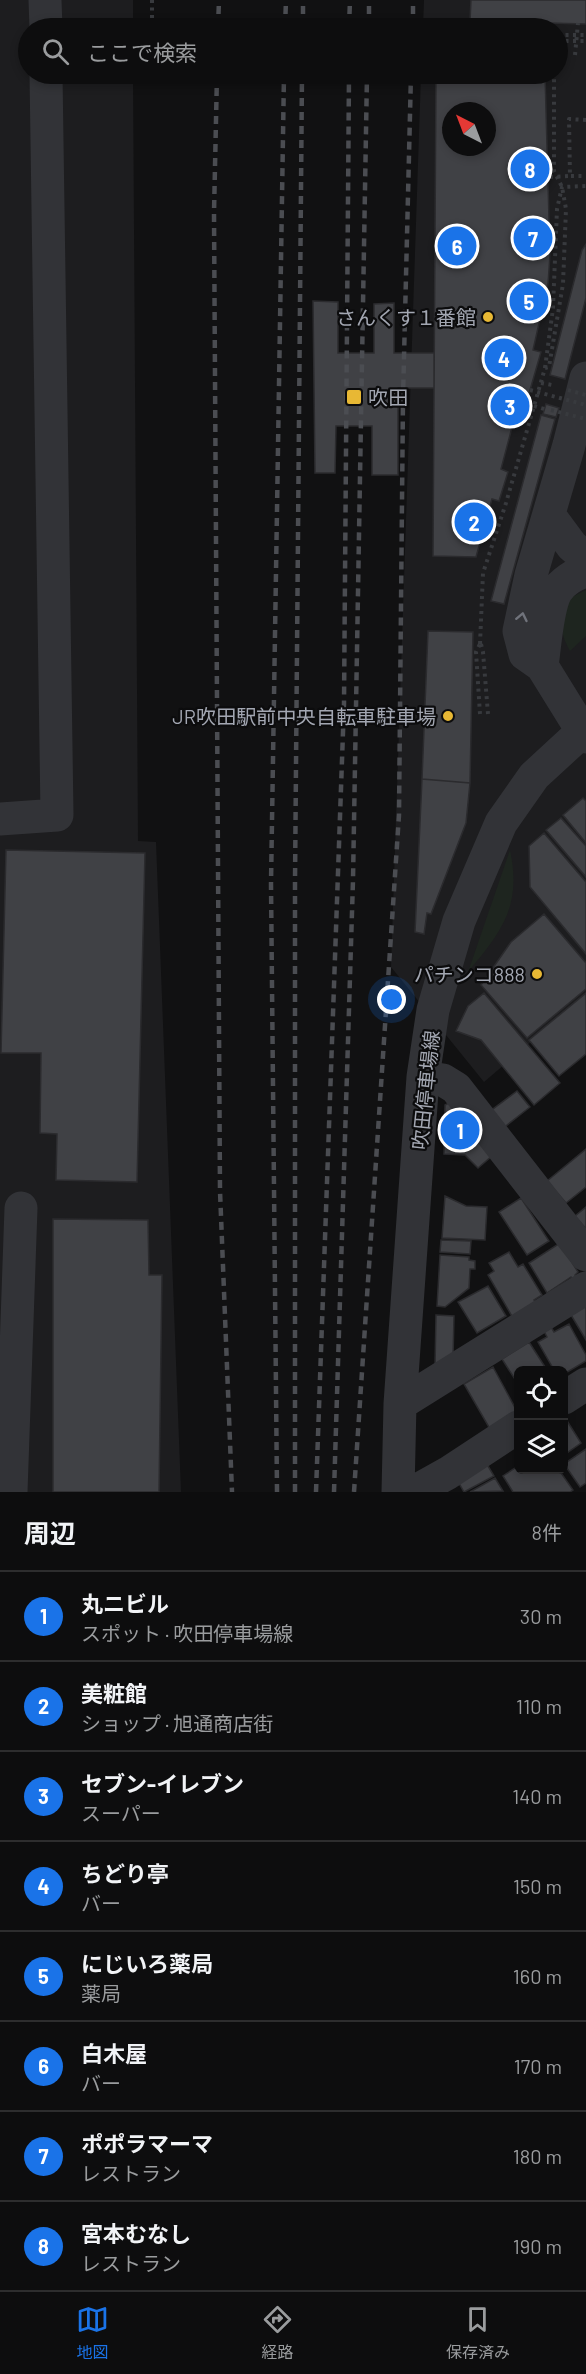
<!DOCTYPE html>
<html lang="ja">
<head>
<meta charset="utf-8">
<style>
  :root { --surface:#0d0d0e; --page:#1b1b1c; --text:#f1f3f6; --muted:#9a9c9e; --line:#2d2d2e; --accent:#1a73e8 }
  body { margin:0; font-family:Barlow,"Noto Sans JP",sans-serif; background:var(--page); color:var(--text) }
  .controls { position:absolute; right:18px; bottom:18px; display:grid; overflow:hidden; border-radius:9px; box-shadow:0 3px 9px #0003 }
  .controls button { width:54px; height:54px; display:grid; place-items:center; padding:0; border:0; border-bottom:2px solid var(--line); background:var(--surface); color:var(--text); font:30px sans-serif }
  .compass { position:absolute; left:442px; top:102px; width:54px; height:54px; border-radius:50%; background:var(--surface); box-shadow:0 3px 9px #0003; rotate:318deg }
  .you { position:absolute; left:392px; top:1000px; width:21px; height:21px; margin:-15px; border:4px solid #fff; border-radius:50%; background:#1a73e8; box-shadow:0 0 0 9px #1a73e833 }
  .badge { display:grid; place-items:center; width:39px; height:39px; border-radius:50%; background:var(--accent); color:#fff; font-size:20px; font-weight:700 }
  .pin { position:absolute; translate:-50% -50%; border:3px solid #fff; box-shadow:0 2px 6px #0006 }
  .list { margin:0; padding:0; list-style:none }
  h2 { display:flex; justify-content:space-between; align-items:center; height:78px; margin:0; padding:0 24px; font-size:26px }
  h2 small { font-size:20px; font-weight:400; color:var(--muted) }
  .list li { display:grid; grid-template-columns:39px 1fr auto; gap:18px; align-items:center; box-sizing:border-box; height:90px; padding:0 24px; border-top:2px solid var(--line) }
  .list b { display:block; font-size:22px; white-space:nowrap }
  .list p { margin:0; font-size:20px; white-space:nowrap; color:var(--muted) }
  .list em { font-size:20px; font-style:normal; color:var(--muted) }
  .icon { flex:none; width:33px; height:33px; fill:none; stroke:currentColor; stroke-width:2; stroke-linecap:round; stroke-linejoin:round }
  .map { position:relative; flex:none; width:586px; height:1492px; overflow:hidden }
  .search { position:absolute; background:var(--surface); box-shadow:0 3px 9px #0003; left:18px; right:18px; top:18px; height:66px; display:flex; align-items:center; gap:15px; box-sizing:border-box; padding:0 21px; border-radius:33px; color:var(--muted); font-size:22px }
  .sheet { height:798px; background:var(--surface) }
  nav { display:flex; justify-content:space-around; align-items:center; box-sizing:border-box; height:84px; border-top:2px solid var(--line); background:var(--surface); font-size:16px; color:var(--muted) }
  nav a { display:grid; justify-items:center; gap:3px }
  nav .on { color:var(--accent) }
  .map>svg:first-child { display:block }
  .built { fill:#1d1d1f; fill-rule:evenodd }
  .green { fill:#1e251f }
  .building { fill:#404145; stroke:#2b2b2e; stroke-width:1.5; fill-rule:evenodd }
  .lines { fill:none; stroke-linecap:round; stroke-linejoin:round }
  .path { stroke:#383a3e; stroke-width:4; stroke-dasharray:3 4.5; stroke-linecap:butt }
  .minor { stroke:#323337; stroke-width:33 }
  .rail { stroke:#4b4d52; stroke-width:4.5; stroke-dasharray:8 6; stroke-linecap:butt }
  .path-bridge { stroke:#383a3e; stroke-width:4; stroke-dasharray:3 4.5; stroke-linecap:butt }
  .oneway { stroke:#70737b }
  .poi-dot { fill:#e8b834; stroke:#0c0c0d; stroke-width:2 }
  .labels { text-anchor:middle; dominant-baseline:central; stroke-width:4.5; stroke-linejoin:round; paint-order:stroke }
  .poi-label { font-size:20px; fill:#a3a7b2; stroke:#0c0c0d; text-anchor:end }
  .street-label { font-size:20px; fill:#a3a7b2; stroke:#0c0c0d }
</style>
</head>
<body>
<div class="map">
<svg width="586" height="1492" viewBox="0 0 586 1492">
  <rect width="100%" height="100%" fill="#111112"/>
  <path class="built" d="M0,0H133V28H28V74H133L138,841L156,842L181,1492H0Z
    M424,0H586V995L484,1082L391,967L421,74H558V28H423ZM451,111H487V147H451Z"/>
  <path class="green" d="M586,590V636L570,651C557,628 562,621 570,598Z
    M510,850C522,906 502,931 468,972Z"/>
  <path class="building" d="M471,0H586V24L470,21Z
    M470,21H495V28H470Z
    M436,74H545L550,255L548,284L533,350L541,352L522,418L515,416L501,469L508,472L499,501L492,499L476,557L433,556ZM451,111H487V147H451Z
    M586,244V298L565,379L550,375L582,250Z
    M313,301L338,302V353H374V304L394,303V353H434V388H398V475H372V426H336L335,473H315Z
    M546,404L559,408L556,417L543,414Z
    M541,415L555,419L504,604L491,601Z
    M428,631L473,632L470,783L422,779Z
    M422,779L470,783L466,823L431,914L427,913L424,934L415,932Z
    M583,798L586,801V843L563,815Z
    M561,818L586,846V877L546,830Z
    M544,833L586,882V954L530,887L529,846Z
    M6,850L145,853L137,1182L56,1180L57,1134L40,1133L41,1053H1Z
    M544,914L586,963V989L527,1038L481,985L511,942Z
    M484,993L560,1083L534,1105L481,1040L456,1031L468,1006Z
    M586,993V1054L559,1076L529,1040Z
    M517,1091L530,1107L502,1129L489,1112Z
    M455,1100L493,1155L478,1168L465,1155L444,1154L445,1105Z
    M586,1149V1187L566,1203L547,1181Z
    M445,1196L466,1206L487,1207L485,1240L442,1238Z
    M521,1198L549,1241L527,1255L499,1212Z
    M586,1207V1229L575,1216Z
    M53,1219L148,1220L149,1275H162L159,1492H53Z
    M441,1240L471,1241L470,1254L440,1252Z
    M560,1243L578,1272L575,1275L579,1281L575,1283L571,1277L547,1293L529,1263Z
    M509,1252L518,1267L523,1264L542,1295L534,1300L538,1306L513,1318L488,1275L494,1271L489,1263Z
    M440,1255L469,1257V1260L475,1261V1269H470L469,1288L445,1307L437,1306Z
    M488,1286L506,1316L477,1333L458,1302Z
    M586,1306V1340L571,1315Z
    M436,1315L454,1316L453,1358L435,1366Z
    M569,1324L586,1355V1361L564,1374V1370H554L538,1342L547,1337L544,1331L551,1327L554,1332Z
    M529,1342L547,1370H518V1384L502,1359Z
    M493,1367L518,1413L490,1429L464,1384Z
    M564,1416L581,1443L564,1455Z
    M586,1449V1483L580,1487L564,1464Z
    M485,1461L494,1476L464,1492L456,1478Z
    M518,1466V1470H559L573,1490L570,1492H513L503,1476Z
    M495,1478L503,1491L470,1492Z"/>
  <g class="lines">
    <path class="path" d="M152,0V28
      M521,26H552V22
      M558,35H586
      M575,55L578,23
      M561,66L562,67
      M586,120L569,119L570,176H586
      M550,177L570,176
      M545,368L553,308L557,209L562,187L586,186
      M541,383L552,385
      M534,406L548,410
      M481,644L483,652L488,714
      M480,714L476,652L480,644"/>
    <path class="minor" d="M45,0L46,28
      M586,378L569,445L531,575L519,631L525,654L542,666L586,737
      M549,515L572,546L586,558
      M542,666C545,646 547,609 556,592C562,582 575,574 586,571
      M0,819L57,815L46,74
      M423,1077L443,1080L456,1088L586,1255
      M564,1398L586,1384
      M400,1404L586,1288
      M11,1492L21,1208
      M398,1492L400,1404L423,1077L433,1010L459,921L501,823L534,776L586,728
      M414,1492L448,1473L518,1427"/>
    <path class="rail" d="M218,28L219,0
      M285,28L286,0
      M303,28V0
      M349,28L350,0
      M369,28V0
      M413,28V0
      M217,74L214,213L220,1191L232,1492
      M277,1492L271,884L284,74
      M295,1492V882L302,74
      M316,1492L344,704L349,74
      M334,1492L353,880L367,74
      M354,1492L399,815L403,398L411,74"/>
    <path class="path-bridge" d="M558,41H586
      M530,390L586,405
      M568,390L586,395
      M551,410L586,419
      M480,644L483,573L506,503L545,368L549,367L563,284L566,209L562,187L554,171V74"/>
  </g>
  <defs><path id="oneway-chevron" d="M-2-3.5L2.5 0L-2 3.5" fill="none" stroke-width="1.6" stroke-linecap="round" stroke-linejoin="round" transform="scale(1.5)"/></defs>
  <use class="oneway" href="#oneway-chevron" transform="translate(522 617) rotate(-78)"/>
  <g class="poi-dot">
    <circle cx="488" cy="317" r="6"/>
    <rect x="346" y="389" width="16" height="16" rx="3"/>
    <circle cx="448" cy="716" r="6"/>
    <circle cx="537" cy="974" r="6"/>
  </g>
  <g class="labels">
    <g class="poi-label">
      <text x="476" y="317">さんくす１番館</text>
      <text x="368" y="397" text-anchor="start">吹田</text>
      <text x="436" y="716">JR吹田駅前中央自転車駐車場</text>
      <text x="525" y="974">パチンコ888</text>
    </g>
    <g class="street-label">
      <text transform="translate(425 1090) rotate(-84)">吹田停車場線</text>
    </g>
  </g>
</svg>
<div class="controls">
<button><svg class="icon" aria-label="locate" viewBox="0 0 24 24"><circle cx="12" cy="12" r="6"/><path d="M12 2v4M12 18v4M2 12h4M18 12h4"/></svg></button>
<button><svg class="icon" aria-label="layers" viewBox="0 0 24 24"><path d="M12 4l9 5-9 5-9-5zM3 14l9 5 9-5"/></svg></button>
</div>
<svg class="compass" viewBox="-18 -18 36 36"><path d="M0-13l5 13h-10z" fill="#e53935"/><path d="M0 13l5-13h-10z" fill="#9a9c9e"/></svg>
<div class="you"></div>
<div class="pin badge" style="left:460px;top:1130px">1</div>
<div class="pin badge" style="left:474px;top:522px">2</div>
<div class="pin badge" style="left:510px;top:406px">3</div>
<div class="pin badge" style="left:504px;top:358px">4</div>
<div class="pin badge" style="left:529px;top:301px">5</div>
<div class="pin badge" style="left:457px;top:246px">6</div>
<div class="pin badge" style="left:533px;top:238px">7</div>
<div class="pin badge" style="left:530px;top:169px">8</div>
<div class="search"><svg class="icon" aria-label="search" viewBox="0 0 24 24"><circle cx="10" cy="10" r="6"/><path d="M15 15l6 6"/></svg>ここで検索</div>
</div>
<section class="sheet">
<h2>周辺<small>8件</small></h2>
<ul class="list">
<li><span class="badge">1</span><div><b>丸ニビル</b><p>スポット · 吹田停車場線</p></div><em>30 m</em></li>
<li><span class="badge">2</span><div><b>美粧館</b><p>ショップ · 旭通商店街</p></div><em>110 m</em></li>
<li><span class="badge">3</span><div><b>セブン-イレブン</b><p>スーパー</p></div><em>140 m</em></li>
<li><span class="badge">4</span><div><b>ちどり亭</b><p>バー</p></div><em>150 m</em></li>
<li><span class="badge">5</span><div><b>にじいろ薬局</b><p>薬局</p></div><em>160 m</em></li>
<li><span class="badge">6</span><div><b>白木屋</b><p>バー</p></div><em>170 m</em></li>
<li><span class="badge">7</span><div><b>ポポラマーマ</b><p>レストラン</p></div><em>180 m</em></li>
<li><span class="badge">8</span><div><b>宮本むなし</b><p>レストラン</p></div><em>190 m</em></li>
</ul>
</section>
<nav>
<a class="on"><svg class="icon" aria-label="map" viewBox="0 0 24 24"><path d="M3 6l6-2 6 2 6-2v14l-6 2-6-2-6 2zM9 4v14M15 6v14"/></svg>地図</a>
<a><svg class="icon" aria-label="directions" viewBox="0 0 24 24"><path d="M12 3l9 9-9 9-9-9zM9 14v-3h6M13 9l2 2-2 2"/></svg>経路</a>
<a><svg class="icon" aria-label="saved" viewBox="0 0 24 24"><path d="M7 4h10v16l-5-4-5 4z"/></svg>保存済み</a>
</nav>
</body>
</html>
